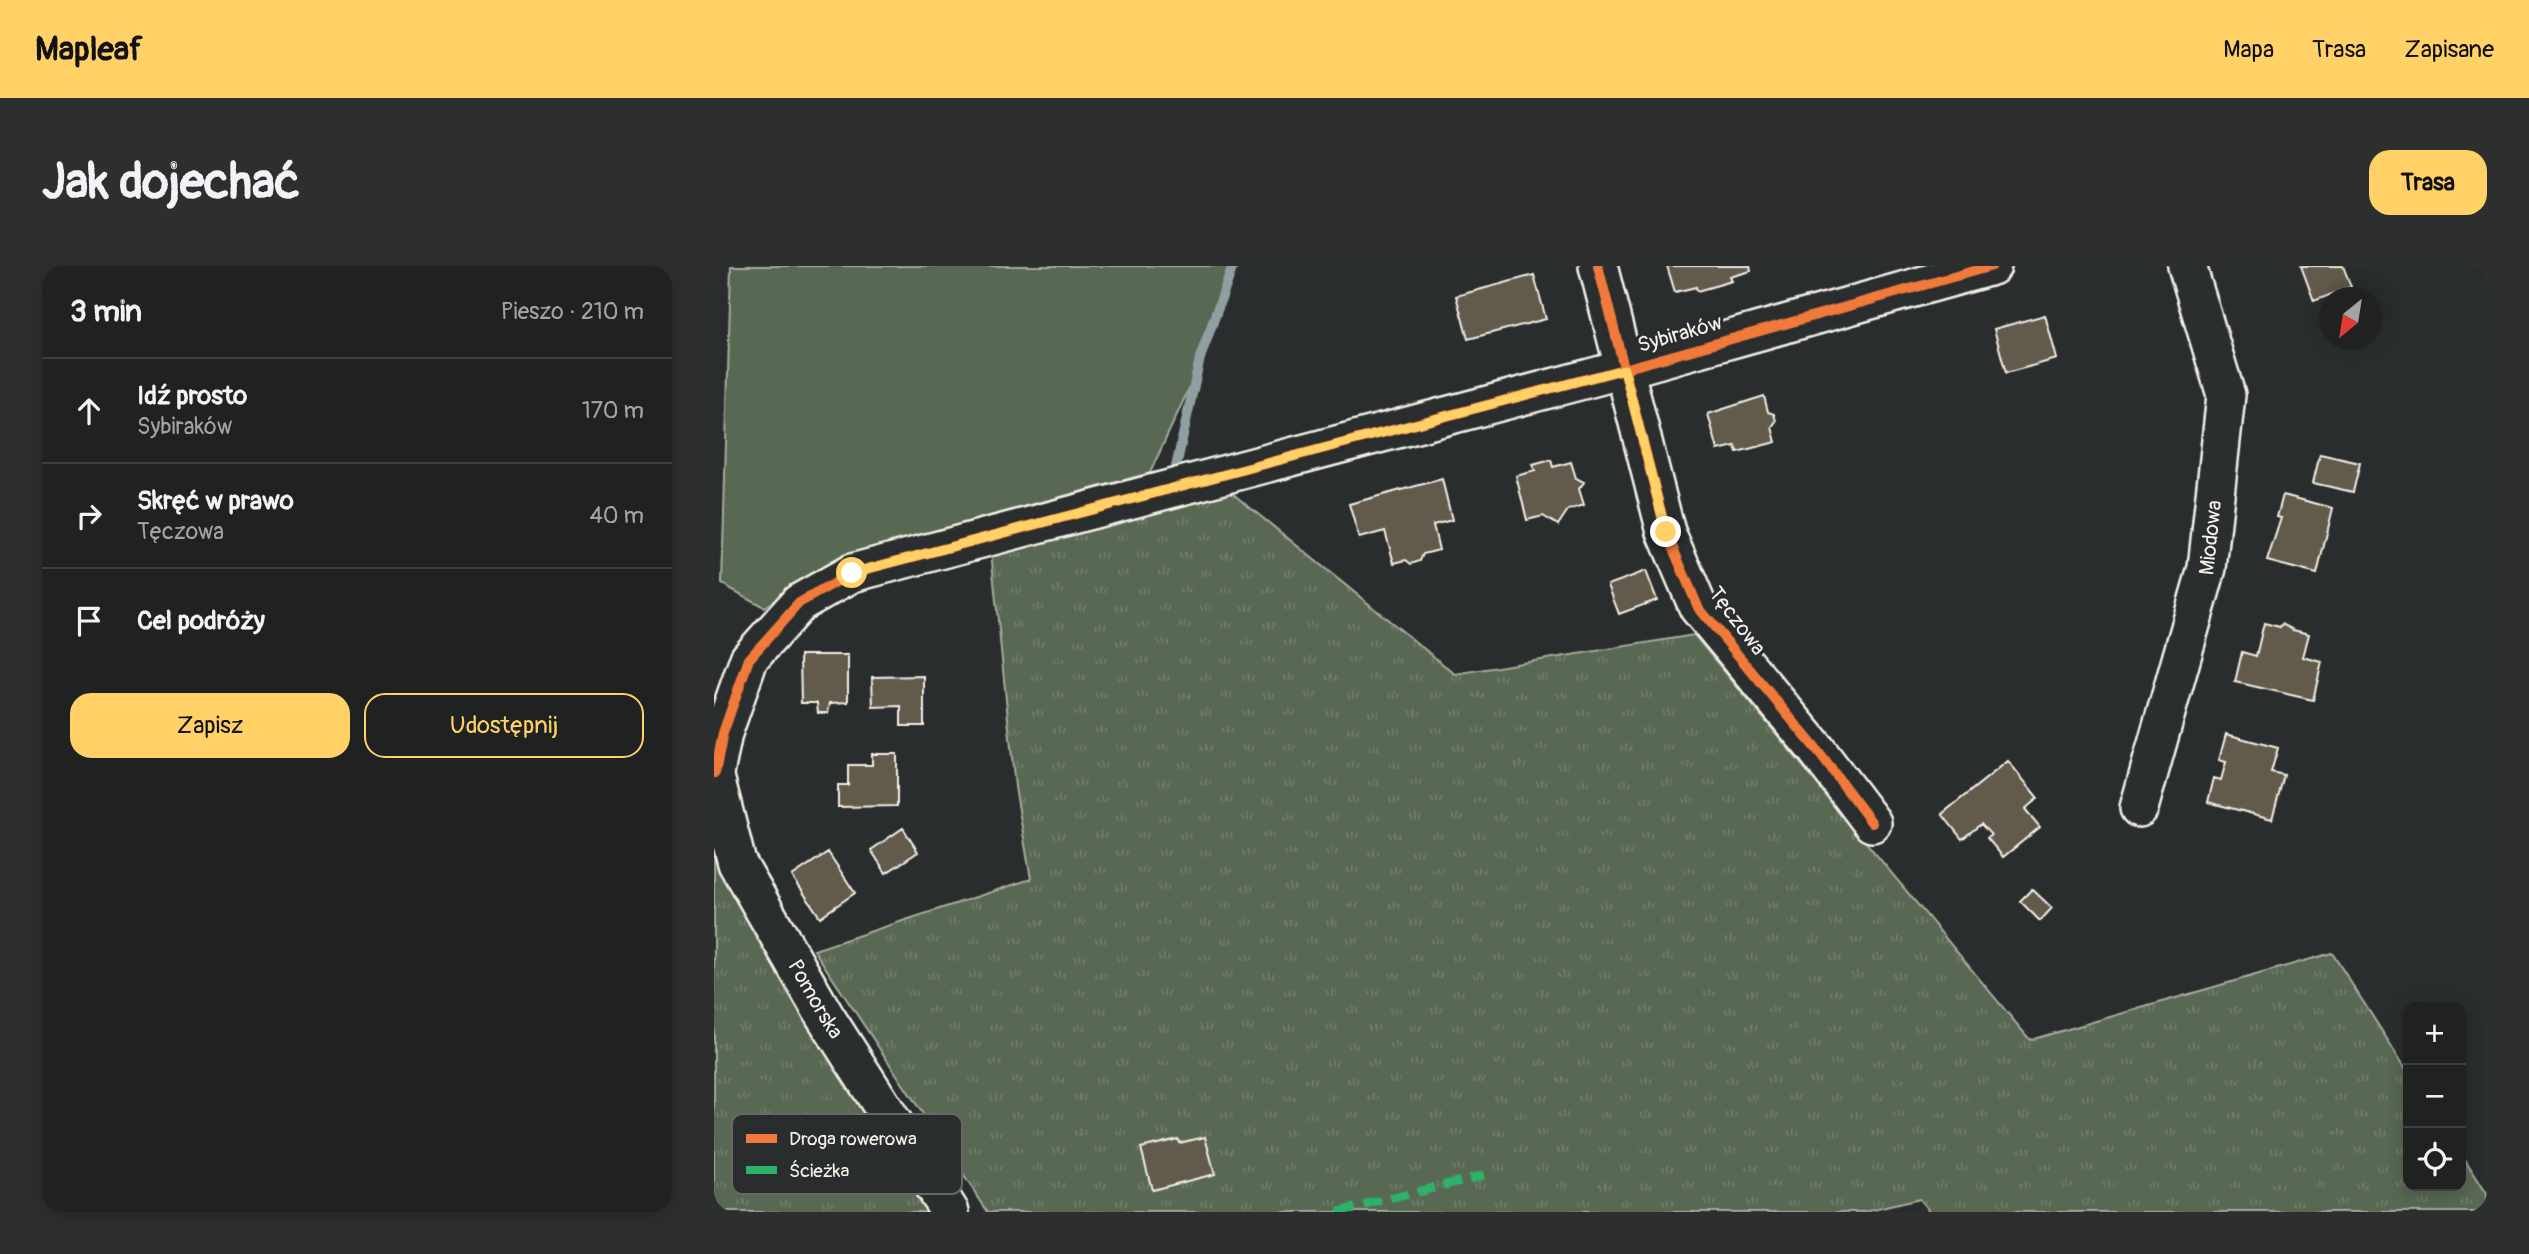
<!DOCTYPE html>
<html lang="pl">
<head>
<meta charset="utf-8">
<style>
  :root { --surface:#202222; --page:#2d2f2f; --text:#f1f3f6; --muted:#a2a4a5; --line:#3d3f40; --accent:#ffd166 }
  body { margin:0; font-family:Pangolin,sans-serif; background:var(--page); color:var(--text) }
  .controls { position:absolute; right:21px; bottom:21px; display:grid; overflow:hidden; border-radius:14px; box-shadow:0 4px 18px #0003 }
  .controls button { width:63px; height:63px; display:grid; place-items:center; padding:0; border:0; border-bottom:2px solid var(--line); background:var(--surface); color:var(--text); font:35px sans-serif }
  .compass { position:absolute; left:1605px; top:21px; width:63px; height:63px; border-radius:50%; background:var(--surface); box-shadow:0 4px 18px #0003; rotate:210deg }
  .stop { position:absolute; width:21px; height:21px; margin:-16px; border:5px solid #ffd166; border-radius:50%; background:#fff }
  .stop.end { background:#ffd166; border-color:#fff; box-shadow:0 2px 7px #0008 }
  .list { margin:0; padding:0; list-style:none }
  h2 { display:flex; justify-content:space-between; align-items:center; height:91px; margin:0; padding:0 28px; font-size:30px }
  h2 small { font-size:23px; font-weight:400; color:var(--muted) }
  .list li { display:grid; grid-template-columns:46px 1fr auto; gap:21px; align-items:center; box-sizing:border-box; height:105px; padding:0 28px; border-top:2px solid var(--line) }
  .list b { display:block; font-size:26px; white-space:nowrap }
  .list p { margin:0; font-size:23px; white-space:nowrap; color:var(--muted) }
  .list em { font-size:23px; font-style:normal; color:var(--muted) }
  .actions { display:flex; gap:14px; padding:21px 28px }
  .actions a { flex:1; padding:16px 0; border:2px solid var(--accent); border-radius:21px; text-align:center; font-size:24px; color:var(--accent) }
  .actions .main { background:var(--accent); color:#111 }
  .icon { flex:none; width:38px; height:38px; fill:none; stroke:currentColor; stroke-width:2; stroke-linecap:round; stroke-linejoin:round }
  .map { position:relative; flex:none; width:1773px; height:946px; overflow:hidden; border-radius:21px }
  header { display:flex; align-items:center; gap:42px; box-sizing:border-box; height:98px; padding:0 35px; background:var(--accent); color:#111 }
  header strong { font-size:33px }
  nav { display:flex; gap:38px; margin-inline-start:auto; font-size:24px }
  .intro { display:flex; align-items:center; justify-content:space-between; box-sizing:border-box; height:168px; padding:0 42px }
  h1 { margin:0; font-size:49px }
  .button { padding:18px 32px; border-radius:21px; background:var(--accent); color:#111; font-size:24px; font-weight:700 }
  main { display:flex; gap:42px; padding:0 42px }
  aside { flex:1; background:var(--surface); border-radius:21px; box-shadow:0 4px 18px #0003 }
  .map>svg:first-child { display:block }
  .grass { fill:url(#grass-tufts); stroke:#a6ac9d; stroke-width:2 }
  .garden { fill:#586852; stroke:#a6ac9d; stroke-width:2 }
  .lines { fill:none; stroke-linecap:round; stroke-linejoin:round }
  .stream { stroke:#909fa2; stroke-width:10 }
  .building { fill:#625a4b; stroke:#f4f1e8; stroke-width:2 }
  .minor-casing { stroke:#f4f1e8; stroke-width:42 }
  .minor { stroke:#2a2d2e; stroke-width:37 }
  .quiet { stroke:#2db169; stroke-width:9; stroke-dasharray:18 9; stroke-linecap:butt }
  .cycleway-casing { stroke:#2a2d2e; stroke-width:15 }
  .cycleway { stroke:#f17a3a; stroke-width:10 }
  .route { stroke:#ffd166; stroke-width:9 }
  .labels { text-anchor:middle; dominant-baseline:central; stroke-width:6; stroke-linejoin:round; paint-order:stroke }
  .street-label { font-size:21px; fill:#f4f1e8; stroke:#2a2d2e }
  .key { fill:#2a2d2e; stroke:#676866; stroke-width:2 }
  .key-label { font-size:19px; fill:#f4f1e8 }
</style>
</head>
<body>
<header>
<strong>Mapleaf</strong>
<nav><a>Mapa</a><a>Trasa</a><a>Zapisane</a></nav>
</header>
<div class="intro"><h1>Jak dojechać</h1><a class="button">Trasa</a></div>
<main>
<aside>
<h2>3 min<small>Pieszo · 210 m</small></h2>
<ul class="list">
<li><svg class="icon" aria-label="ahead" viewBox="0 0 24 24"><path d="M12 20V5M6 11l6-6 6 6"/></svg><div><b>Idź prosto</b><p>Sybiraków</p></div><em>170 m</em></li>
<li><svg class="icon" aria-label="right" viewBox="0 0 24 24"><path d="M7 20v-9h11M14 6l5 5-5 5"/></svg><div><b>Skręć w prawo</b><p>Tęczowa</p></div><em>40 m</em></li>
<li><svg class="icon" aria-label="arrive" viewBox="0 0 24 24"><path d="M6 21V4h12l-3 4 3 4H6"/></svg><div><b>Cel podróży</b></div></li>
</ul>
<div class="actions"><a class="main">Zapisz</a><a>Udostępnij</a></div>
</aside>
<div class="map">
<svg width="1773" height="946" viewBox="0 0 1773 946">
  <defs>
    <pattern id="grass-tufts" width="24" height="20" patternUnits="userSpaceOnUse" patternTransform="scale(1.75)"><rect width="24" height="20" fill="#586852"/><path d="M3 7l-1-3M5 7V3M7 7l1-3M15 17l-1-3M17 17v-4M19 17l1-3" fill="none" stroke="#717e6b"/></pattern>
  </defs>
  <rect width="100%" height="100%" fill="#2a2d2e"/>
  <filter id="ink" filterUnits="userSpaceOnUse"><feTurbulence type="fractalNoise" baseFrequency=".0143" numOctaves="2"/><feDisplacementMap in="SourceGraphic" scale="14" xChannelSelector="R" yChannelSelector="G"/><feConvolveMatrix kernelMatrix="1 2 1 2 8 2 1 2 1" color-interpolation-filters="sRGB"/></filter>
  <g filter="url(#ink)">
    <path class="grass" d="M513,223L741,408L980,369L1316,774L1618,687L1694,806V920H1747V887L1773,928V946H1216L1205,933L1151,946H274L100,684L317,613L301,521L277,286Z
      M0,588L19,629L218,946H0Z"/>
    <path class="garden" d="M17,0H519L477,118L436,207L214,267L110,303L50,341L8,318Z"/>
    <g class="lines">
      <path class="stream" d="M462,201L486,92L519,0"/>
    </g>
    <path class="building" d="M953,0H1036L1037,5L1016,11L1018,15L983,25L982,21L961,26Z
      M1587,0H1629L1637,21L1600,35Z
      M820,9L832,53L754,73L742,30Z
      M1331,49L1343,93L1292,107L1280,63Z
      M1050,130L1054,146L1060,148L1062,155L1058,161L1062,176L1023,186L1021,180L1004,184L994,148Z
      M1606,188L1646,197L1639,226L1599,217Z
      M837,194L839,201L857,196L862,212L870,216L865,223L870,239L854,244L844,259L829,250L813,254L802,210L821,205L819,199Z
      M728,213L738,254L719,259L725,284L709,288L706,295L697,298L692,294L680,297L671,265L645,272L635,238Z
      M1569,229L1619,242L1603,308L1553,295L1567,252L1563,251Z
      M932,305L943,334L905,348L894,319Z
      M1550,357L1566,361L1568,358L1579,364L1595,368L1589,391L1608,396L1599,434L1521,416L1528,386L1542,390Z
      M86,389H134V436L116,437L114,447H104L103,437H87Z
      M210,410V460H187V440L159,441L158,411Z
      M1512,468L1564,482L1557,506L1570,509L1558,553L1494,536L1500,512L1507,514L1512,496L1505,494Z
      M158,488H183V540L124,541V519H134V499H158Z
      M1294,495L1324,532L1311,543L1326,561L1289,591L1273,572L1277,569L1267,558L1248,573L1228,548Z
      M189,562L204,586L172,607L157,584Z
      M114,586L141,627L106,651L78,610Z
      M1318,623L1338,642L1326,655L1306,635Z
      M491,871L501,908L438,924L427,882L464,873L465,877Z"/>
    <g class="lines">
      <g class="minor-casing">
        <g id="minor">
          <path d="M884,0L952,266L984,341L1102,483L1158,557"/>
          <path id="s1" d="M0,507L23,597L111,750L236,946"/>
          <path d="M1,507L9,467L35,393L85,337L138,307L910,103L1278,0"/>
          <path id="s2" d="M1425,542L1493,302L1512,129L1473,0"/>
        </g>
      </g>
      <use href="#minor" class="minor"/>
      <path class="quiet" d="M624,946L770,909"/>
      <g class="cycleway-casing">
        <path id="cycleway" d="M884,0L952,266L984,341L1102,483L1158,557
          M1,507L9,467L35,393L85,337L138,307L910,103L1278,0"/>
      </g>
      <use href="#cycleway" class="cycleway"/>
    </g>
  </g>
  <g class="lines" filter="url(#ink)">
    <path class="route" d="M138,307L910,103L952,266"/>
  </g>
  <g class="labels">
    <g class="street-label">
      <text transform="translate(966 68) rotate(-16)">Sybiraków</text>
      <text stroke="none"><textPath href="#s2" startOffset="280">Miodowa</textPath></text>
      <text transform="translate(1023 355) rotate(53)">Tęczowa</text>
      <text stroke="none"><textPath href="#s1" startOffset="250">Pomorska</textPath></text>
    </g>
  </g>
  <rect x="18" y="848" width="230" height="80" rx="10" class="key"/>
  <rect x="32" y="868" width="31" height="9" fill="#f17a3a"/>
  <rect x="32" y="900" width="31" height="8" fill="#2db169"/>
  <g class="key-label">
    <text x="75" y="879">Droga rowerowa</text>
    <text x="75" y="911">Ścieżka</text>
  </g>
</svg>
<div class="controls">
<button>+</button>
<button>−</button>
<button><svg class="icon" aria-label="locate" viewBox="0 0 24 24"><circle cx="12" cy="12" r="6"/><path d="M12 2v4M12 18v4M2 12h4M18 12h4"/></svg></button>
</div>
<svg class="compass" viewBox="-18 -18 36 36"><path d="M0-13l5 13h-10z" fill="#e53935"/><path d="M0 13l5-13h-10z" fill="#a2a4a5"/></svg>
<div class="stop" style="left:138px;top:307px"></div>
<div class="stop end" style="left:952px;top:266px"></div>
</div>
</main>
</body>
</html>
